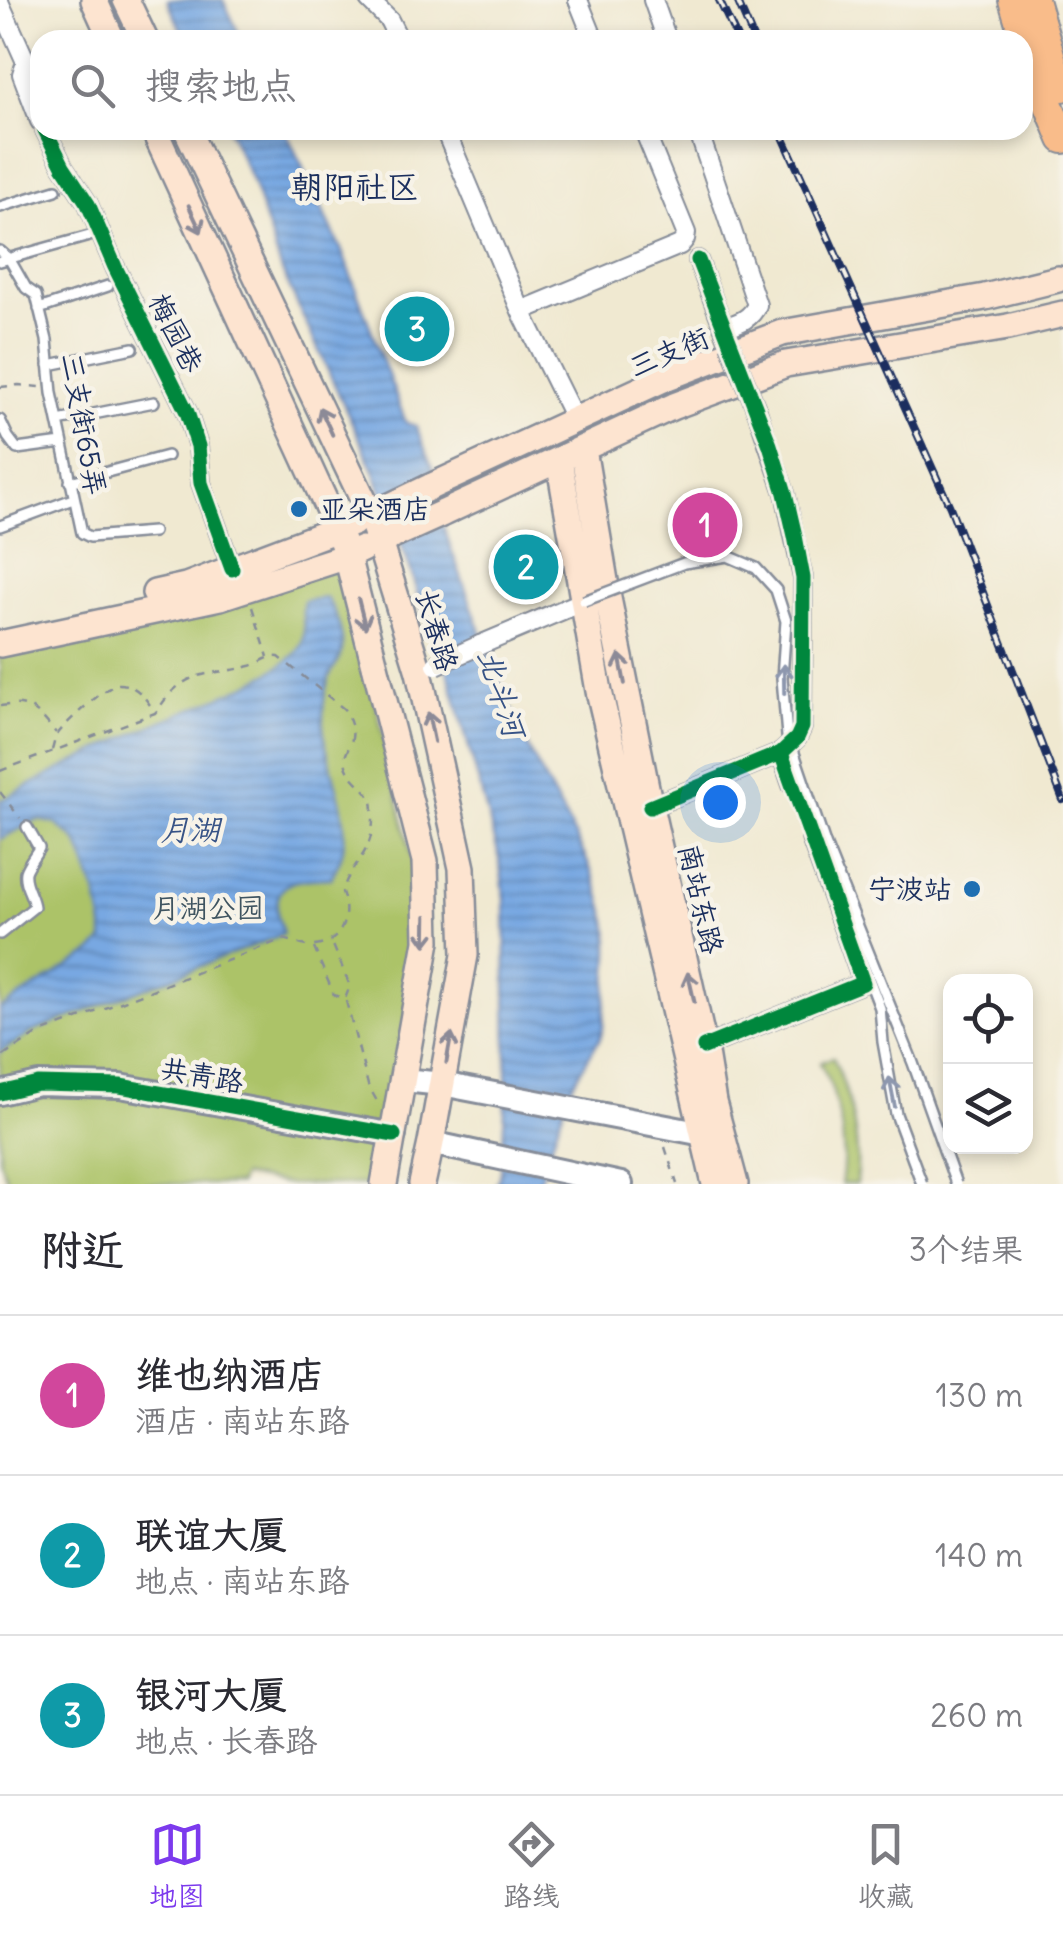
<!DOCTYPE html>
<html lang="zh">
<head>
<meta charset="utf-8">
<style>
  :root { --surface:#fff; --page:#f7f7f7; --text:#2b2b33; --muted:#7c7c81; --line:#e1e1e2; --accent:#7c3aed }
  body { margin:0; font-family:Delius,"LXGW WenKai TC",sans-serif; background:var(--page); color:var(--text) }
  .controls { position:absolute; right:30px; bottom:30px; display:grid; overflow:hidden; border-radius:20px; box-shadow:0 5px 15px #0003 }
  .controls button { width:90px; height:90px; display:grid; place-items:center; padding:0; border:0; border-bottom:2px solid var(--line); background:var(--surface); color:var(--text); font:50px sans-serif }
  .you { position:absolute; left:720px; top:802px; width:35px; height:35px; margin:-25px; border:8px solid #fff; border-radius:50%; background:#1a73e8; box-shadow:0 0 0 15px #1a73e833 }
  .badge { display:grid; place-items:center; width:65px; height:65px; border-radius:50%; background:var(--accent); color:#fff; font-size:32px; font-weight:700 }
  .pin { position:absolute; translate:-50% -50%; border:5px solid #fff; box-shadow:0 2px 10px #0006 }
  .list { margin:0; padding:0; list-style:none }
  h2 { display:flex; justify-content:space-between; align-items:center; height:130px; margin:0; padding:0 40px; font-size:42px }
  h2 small { font-size:32px; font-weight:400; color:var(--muted) }
  .list li { display:grid; grid-template-columns:65px 1fr auto; gap:30px; align-items:center; box-sizing:border-box; height:160px; padding:0 40px; border-top:2px solid var(--line) }
  .list b { display:block; font-size:38px; white-space:nowrap }
  .list p { margin:0; font-size:32px; white-space:nowrap; color:var(--muted) }
  .list em { font-size:32px; font-style:normal; color:var(--muted) }
  .icon { flex:none; width:55px; height:55px; fill:none; stroke:currentColor; stroke-width:2; stroke-linecap:round; stroke-linejoin:round }
  .map { position:relative; flex:none; width:1063px; height:1184px; overflow:hidden }
  .search { position:absolute; background:var(--surface); box-shadow:0 5px 15px #0003; left:30px; right:30px; top:30px; height:110px; display:flex; align-items:center; gap:25px; box-sizing:border-box; padding:0 35px; border-radius:30px; color:var(--muted); font-size:38px }
  .sheet { height:610px; background:var(--surface) }
  nav { display:flex; justify-content:space-around; align-items:center; box-sizing:border-box; height:140px; border-top:2px solid var(--line); background:var(--surface); font-size:28px; color:var(--muted) }
  nav a { display:grid; justify-items:center; gap:5px }
  nav .on { color:var(--accent) }
  .map>svg:first-child { display:block }
  .green { fill:#acc368; stroke:#647963; stroke-width:2.5 }
  .water { fill:url(#water-rules); stroke:#4a6ca0; stroke-width:2.5 }
  .lines { fill:none; stroke-linecap:round; stroke-linejoin:round }
  .service-casing { stroke:#868c98; stroke-width:14 }
  .minor-casing { stroke:#868c98; stroke-width:22 }
  .tertiary-casing { stroke:#868c98; stroke-width:28 }
  .secondary-casing { stroke:#868c98; stroke-width:30 }
  .primary-casing { stroke:#868c98; stroke-width:32 }
  .path { stroke:#868c98; stroke-width:2.5; stroke-dasharray:8 8; stroke-linecap:butt }
  .service { stroke:#fff; stroke-width:9 }
  .minor { stroke:#fff; stroke-width:18 }
  .tertiary { stroke:#fff; stroke-width:22 }
  .secondary { stroke:#fde4d0; stroke-width:25 }
  .primary { stroke:#f9bc8a; stroke-width:28 }
  .rail-casing { stroke:#1b2f5e; stroke-width:8 }
  .rail { stroke:#f7f3e8; stroke-width:4; stroke-dasharray:11; stroke-linecap:butt }
  .service-bridge-casing { stroke:#868c98; stroke-width:14; stroke-linecap:butt }
  .minor-bridge-casing { stroke:#868c98; stroke-width:22; stroke-linecap:butt }
  .secondary-bridge-casing { stroke:#868c98; stroke-width:30; stroke-linecap:butt }
  .service-bridge { stroke:#fff; stroke-width:9 }
  .minor-bridge { stroke:#fff; stroke-width:18 }
  .secondary-bridge { stroke:#fde4d0; stroke-width:25 }
  .cycleway-casing { stroke:#f7f3e8; stroke-width:21 }
  .cycleway { stroke:#00873e; stroke-width:15 }
  .oneway { stroke:#8c8a97 }
  .oneway2 { stroke:#8d97ae }
  .poi-dot { fill:#1f6fb2; stroke:#f7f3e8; stroke-width:4 }
  .labels { text-anchor:middle; dominant-baseline:central; stroke-width:9; stroke-linejoin:round; paint-order:stroke }
  .street-label { font-size:28px; fill:#1b2f5e; stroke:#f7f3e8 }
  .poi-label { font-size:28px; fill:#1b2f5e; stroke:#f7f3e8; text-anchor:start }
  .park-label { font-size:28px; fill:#3f5460; stroke:#f7f3e8 }
  .water-label { font-size:30px; font-style:italic; fill:#375386; stroke:#f7f3e8 }
  .quarter-label { font-size:32px; fill:#1b2f5e; stroke:#f7f3e8 }
</style>
</head>
<body>
<div class="map">
<svg width="1063" height="1184" viewBox="0 0 1063 1184">
  <defs>
    <pattern id="water-rules" width="6" height="5" patternUnits="userSpaceOnUse" patternTransform="scale(2.5)"><rect width="6" height="5" fill="#78a8e2"/><path d="M0 2.5h6" fill="none" stroke="#6289ba"/></pattern>
  </defs>
  <rect width="100%" height="100%" fill="#f7f3e8"/>
  <filter id="ink" filterUnits="userSpaceOnUse"><feTurbulence type="fractalNoise" baseFrequency=".01" numOctaves="2"/><feDisplacementMap in="SourceGraphic" scale="20" xChannelSelector="R" yChannelSelector="G"/><feConvolveMatrix kernelMatrix="1 2 1 2 8 2 1 2 1" color-interpolation-filters="sRGB"/></filter>
  <filter id="wash" filterUnits="userSpaceOnUse"><feTurbulence type="fractalNoise" baseFrequency=".0048" numOctaves="4" result="noise"/><feDisplacementMap in="SourceGraphic" scale="40" xChannelSelector="R" yChannelSelector="G"/><feGaussianBlur stdDeviation="2.25" result="paint"/><feColorMatrix in="noise" values="0 0 0 0 0 0 0 0 0 0 0 0 0 0 0 0 0 1.4 0 .05"/><feComposite in="paint" operator="in"/></filter>
  <g filter="url(#wash)">
    <rect width="100%" height="100%" fill="#f0e9d1"/>
    <path class="green" d="M344,567L415,872L418,944L404,1034L372,1184H290L242,1176L239,1184H9L0,1161V653Z
      M833,1057C850,1096 861,1141 856,1184H841C848,1146 839,1096 820,1063Z"/>
    <path class="water" d="M167,0H223L242,40H186Z
      M228,130H285L341,249L406,423L416,426L436,477L427,480C457,565 486,650 521,732C547,791 595,858 607,920C613,950 605,997 603,1028L600,1038L571,1087L538,1184H496L501,1172L507,1077L505,898L498,852L449,676L419,601L411,571L373,468L282,271L251,178Z
      M326,598C335,609 344,635 342,650C341,660 332,668 329,678C325,690 323,704 323,717C322,764 355,810 341,857C339,864 334,871 331,878C307,879 275,876 277,910C277,918 282,926 283,934L34,1031L0,1052V1009L92,952L103,940V926L97,895L77,841L55,823L38,820L0,839V801C52,773 105,746 160,722C196,706 272,680 297,652C311,636 299,617 304,601Z"/>
  </g>
  <g filter="url(#ink)">
    <g class="lines">
      <g class="service-casing">
        <path id="service" d="M0,207L56,190
          M0,251L10,260L26,288L36,295L47,340L52,393L82,533L90,537L153,532
          M0,261L100,233
          M39,309L108,286
          M49,365L133,348
          M0,420L8,437L17,449L62,443
          M58,421L154,402
          M70,482L167,456
          M0,526L73,499
          M0,934L34,907C33,896 23,884 25,872C27,865 35,855 39,848L27,827"/>
      </g>
      <g class="minor-casing">
        <path id="minor" d="M369,0L389,20L399,40
          M578,0L594,40
          M653,0L667,40
          M0,4L26,62L22,74L40,121
          M45,130L63,166L88,204L115,267L187,412L198,446L201,483L232,569
          M445,130L521,311L575,420
          M698,130L757,305C750,320 738,323 724,328
          M698,260L728,339
          M521,311L680,245L685,239L686,233L644,130
          M757,411L785,493L803,578L802,727L797,738L781,753
          M480,645L584,601
          M650,807L781,753L792,785
          M704,1047L863,983L811,838"/>
      </g>
      <g class="tertiary-casing">
        <path id="tertiary" d="M404,1080L442,1084L719,1137
          M0,1093L38,1084L120,1086L394,1135
          M431,1143L621,1184"/>
      </g>
      <g class="secondary-casing">
        <path id="secondary" d="M94,0L112,40
          M126,0L145,40
          M154,130L338,530L347,556L425,861L427,941L384,1184
          M187,130L371,516L419,672L462,868L465,955L431,1143L422,1184
          M583,449L607,593L650,807L704,1047L713,1102L735,1184
          M559,460L599,691L715,1184
          M430,487L670,376L782,333L985,297L1058,279
          M441,514L674,406L786,364L1008,327L1063,314
          M155,593L186,586L353,523
          M0,644L220,597L347,556L362,549"/>
      </g>
      <g class="primary-casing">
        <path id="primary" d="M1013,0L1035,72L1063,139
          M1034,0L1053,65L1063,87"/>
      </g>
      <path class="path" d="M0,387L19,385L40,387
        M252,607L268,657
        M0,706C32,701 37,711 56,733
        M52,750C54,745 54,739 57,735C63,725 108,684 119,684C137,684 147,700 155,713
        M0,771L155,713C162,705 167,695 175,689C198,669 223,674 250,666C261,663 267,655 279,657L344,709C349,718 354,728 352,738C351,746 345,752 345,760C346,777 365,786 371,799C373,802 373,811 373,815C374,855 352,860 342,892C351,916 342,944 314,946C303,947 293,941 283,939L36,1035L0,1058
        M0,792L20,818
        M314,948L334,995L345,999L350,986L333,945
        M346,1001L368,1085L378,1103
        M665,1147L677,1184"/>
      <use href="#service" class="service"/>
      <use href="#minor" class="minor"/>
      <use href="#tertiary" class="tertiary"/>
      <use href="#secondary" class="secondary"/>
      <use href="#primary" class="primary"/>
      <g class="rail-casing">
        <path id="rail" d="M719,0L738,40
          M737,0L754,40
          M780,130L950,507L1063,800"/>
      </g>
      <use href="#rail" class="rail"/>
      <g class="service-bridge-casing">
        <path id="service-bridge" d="M584,601L684,563L728,556L756,568L776,590L786,621L782,678L790,771L880,1008L883,1042L896,1114L922,1184
          M792,747L825,844L913,1063L956,1184"/>
      </g>
      <g class="minor-bridge-casing">
        <path id="minor-bridge" d="M730,344L757,411
          M436,665L480,645"/>
      </g>
      <g class="secondary-bridge-casing">
        <path id="secondary-bridge" d="M380,511L430,487
          M390,537L441,514"/>
      </g>
      <use href="#service-bridge" class="service-bridge"/>
      <use href="#minor-bridge" class="minor-bridge"/>
      <use href="#secondary-bridge" class="secondary-bridge"/>
      <g class="cycleway-casing">
        <path id="cycleway" d="M45,130L63,166L88,204L115,267L187,412L198,446L201,483L232,569
          M698,260L770,445L785,493L795,536L803,578L802,727L797,738L781,753
          M650,807L781,753L863,983L704,1047
          M0,1093L38,1084L120,1086L394,1135"/>
      </g>
      <use href="#cycleway" class="cycleway"/>
    </g>
    <defs><path id="oneway-shaft" d="M-6 0H5M1.5-3L5.5 0L1.5 3" fill="none" stroke-width="1.6" stroke-linecap="round" stroke-linejoin="round" transform="scale(2.5)"/></defs>
    <g class="oneway">
      <use href="#oneway-shaft" transform="translate(195 219) rotate(65)"/>
      <use href="#oneway-shaft" transform="translate(326 421) rotate(-115)"/>
      <use href="#oneway-shaft" transform="translate(362 614) rotate(76)"/>
      <use href="#oneway-shaft" transform="translate(622 669) rotate(-101)"/>
      <use href="#oneway-shaft" transform="translate(431 727) rotate(-102)"/>
      <use href="#oneway-shaft" transform="translate(426 931) rotate(91)"/>
      <use href="#oneway-shaft" transform="translate(691 987) rotate(-103)"/>
      <use href="#oneway-shaft" transform="translate(449 1048) rotate(-80)"/>
    </g>
    <g class="oneway2">
      <use href="#oneway-shaft" transform="translate(784 679) rotate(-91)"/>
      <use href="#oneway-shaft" transform="translate(892 1092) rotate(-101)"/>
    </g>
  </g>
  <g class="poi-dot">
    <circle cx="299" cy="509" r="10"/>
    <circle cx="972" cy="889" r="10"/>
  </g>
  <g class="labels">
    <g class="street-label">
      <text transform="translate(176 333) rotate(63)">梅园巷</text>
      <text transform="translate(669 352) rotate(-23)">三支街</text>
      <text transform="translate(84 424) rotate(80)">三支街65弄</text>
      <text transform="translate(437 630) rotate(74)">长春路</text>
      <text transform="translate(701 899) rotate(77)">南站东路</text>
      <text transform="translate(202 1075) rotate(10)">共青路</text>
    </g>
    <g class="poi-label">
      <text x="319" y="509">亚朵酒店</text>
      <text x="952" y="889" text-anchor="end">宁波站</text>
    </g>
    <g class="park-label">
      <text x="208" y="908">月湖公园</text>
    </g>
    <g class="water-label">
      <text transform="translate(502 693) rotate(72)">北斗河</text>
      <text x="190" y="829">月湖</text>
    </g>
    <g class="quarter-label">
      <text x="355" y="186">朝阳社区</text>
    </g>
  </g>
</svg>
<div class="controls">
<button><svg class="icon" aria-label="locate" viewBox="0 0 24 24"><circle cx="12" cy="12" r="6"/><path d="M12 2v4M12 18v4M2 12h4M18 12h4"/></svg></button>
<button><svg class="icon" aria-label="layers" viewBox="0 0 24 24"><path d="M12 4l9 5-9 5-9-5zM3 14l9 5 9-5"/></svg></button>
</div>
<div class="you"></div>
<div class="pin badge" style="left:705px;top:525px;background:#d1479c">1</div>
<div class="pin badge" style="left:526px;top:567px;background:#0f9aa8">2</div>
<div class="pin badge" style="left:417px;top:329px;background:#0f9aa8">3</div>
<div class="search"><svg class="icon" aria-label="search" viewBox="0 0 24 24"><circle cx="10" cy="10" r="6"/><path d="M15 15l6 6"/></svg>搜索地点</div>
</div>
<section class="sheet">
<h2>附近<small>3个结果</small></h2>
<ul class="list">
<li><span class="badge" style="background:#d1479c">1</span><div><b>维也纳酒店</b><p>酒店 · 南站东路</p></div><em>130 m</em></li>
<li><span class="badge" style="background:#0f9aa8">2</span><div><b>联谊大厦</b><p>地点 · 南站东路</p></div><em>140 m</em></li>
<li><span class="badge" style="background:#0f9aa8">3</span><div><b>银河大厦</b><p>地点 · 长春路</p></div><em>260 m</em></li>
</ul>
</section>
<nav>
<a class="on"><svg class="icon" aria-label="map" viewBox="0 0 24 24"><path d="M3 6l6-2 6 2 6-2v14l-6 2-6-2-6 2zM9 4v14M15 6v14"/></svg>地图</a>
<a><svg class="icon" aria-label="directions" viewBox="0 0 24 24"><path d="M12 3l9 9-9 9-9-9zM9 14v-3h6M13 9l2 2-2 2"/></svg>路线</a>
<a><svg class="icon" aria-label="saved" viewBox="0 0 24 24"><path d="M7 4h10v16l-5-4-5 4z"/></svg>收藏</a>
</nav>
</body>
</html>
